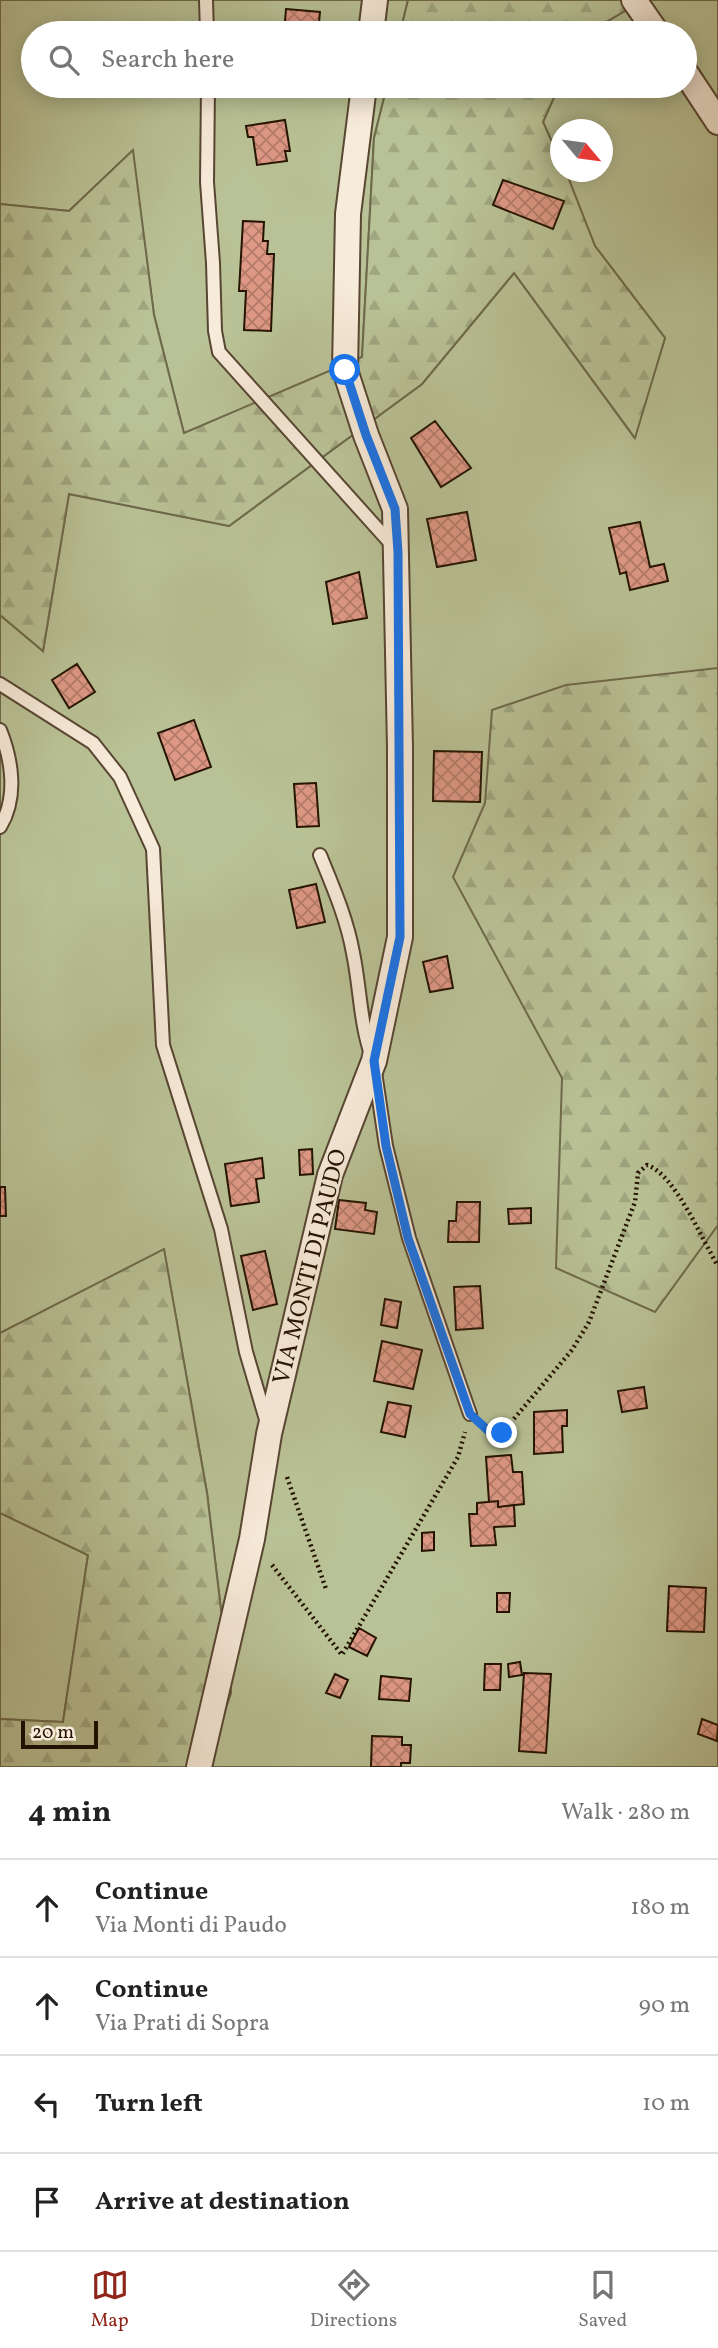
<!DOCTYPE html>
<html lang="en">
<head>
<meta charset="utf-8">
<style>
  :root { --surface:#fff; --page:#f6f6f6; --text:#222; --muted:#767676; --line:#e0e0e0; --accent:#8f2418 }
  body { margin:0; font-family:Vollkorn,serif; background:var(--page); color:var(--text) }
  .compass { position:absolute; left:550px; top:119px; width:63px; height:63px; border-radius:50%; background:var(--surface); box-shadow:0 4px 18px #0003; rotate:119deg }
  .scale { position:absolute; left:21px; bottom:18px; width:77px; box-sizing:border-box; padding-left:7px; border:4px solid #241300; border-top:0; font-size:19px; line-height:24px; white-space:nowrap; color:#241300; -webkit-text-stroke:5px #f7ebda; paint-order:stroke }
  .stop { position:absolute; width:21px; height:21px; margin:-16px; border:5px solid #1a73e8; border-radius:50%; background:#fff }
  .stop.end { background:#1a73e8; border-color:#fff; box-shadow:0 2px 7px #0008 }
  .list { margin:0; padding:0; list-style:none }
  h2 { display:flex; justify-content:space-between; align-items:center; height:91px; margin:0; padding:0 28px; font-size:30px }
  h2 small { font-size:23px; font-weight:400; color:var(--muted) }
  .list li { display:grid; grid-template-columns:46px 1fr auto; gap:21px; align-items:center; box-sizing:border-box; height:98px; padding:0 28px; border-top:2px solid var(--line) }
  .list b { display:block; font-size:26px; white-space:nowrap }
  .list p { margin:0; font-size:23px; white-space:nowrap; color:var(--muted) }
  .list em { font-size:23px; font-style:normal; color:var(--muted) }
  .icon { flex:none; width:38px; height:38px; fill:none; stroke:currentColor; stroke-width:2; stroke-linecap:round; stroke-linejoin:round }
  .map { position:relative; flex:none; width:718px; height:1767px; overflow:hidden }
  .search { position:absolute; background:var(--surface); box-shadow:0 4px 18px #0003; left:21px; right:21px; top:21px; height:77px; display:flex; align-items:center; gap:18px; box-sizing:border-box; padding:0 24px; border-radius:38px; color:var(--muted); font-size:26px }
  .sheet { height:483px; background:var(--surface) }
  nav { display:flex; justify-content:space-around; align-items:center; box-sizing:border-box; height:98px; border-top:2px solid var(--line); background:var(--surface); font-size:19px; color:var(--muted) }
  nav a { display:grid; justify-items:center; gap:4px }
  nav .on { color:var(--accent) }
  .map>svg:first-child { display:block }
  .grass { fill:#b9c296; stroke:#6e6a4b; stroke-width:2 }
  .forest { fill:url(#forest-firs); stroke:#6e6a4b; stroke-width:2 }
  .building { fill:url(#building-cross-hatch); stroke:#241300; stroke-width:2 }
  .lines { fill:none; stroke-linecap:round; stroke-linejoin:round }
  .lane-casing { stroke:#584632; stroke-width:16 }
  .street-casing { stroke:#584632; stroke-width:28 }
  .path { stroke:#241300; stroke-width:4.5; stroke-dasharray:2 3.5; stroke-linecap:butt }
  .lane { stroke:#f7ebda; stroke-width:12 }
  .street { stroke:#f7ebda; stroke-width:24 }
  .route { stroke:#1a73e8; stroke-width:9 }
  .labels { text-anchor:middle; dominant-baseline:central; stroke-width:5; stroke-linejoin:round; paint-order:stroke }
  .street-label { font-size:24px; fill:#241300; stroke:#f7ebda }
</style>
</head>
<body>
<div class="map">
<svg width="718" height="1767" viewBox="0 0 718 1767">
  <defs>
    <pattern id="forest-firs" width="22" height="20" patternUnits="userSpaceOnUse" patternTransform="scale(1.75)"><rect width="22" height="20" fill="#b9c296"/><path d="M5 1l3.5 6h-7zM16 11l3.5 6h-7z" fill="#9fa680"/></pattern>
    <pattern id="building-cross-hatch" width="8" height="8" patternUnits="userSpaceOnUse" patternTransform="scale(1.75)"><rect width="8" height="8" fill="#de9885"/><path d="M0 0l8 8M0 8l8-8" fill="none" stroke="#b47b6a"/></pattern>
  </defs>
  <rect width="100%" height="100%" fill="#f3e0c6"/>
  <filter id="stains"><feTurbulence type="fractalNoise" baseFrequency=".00286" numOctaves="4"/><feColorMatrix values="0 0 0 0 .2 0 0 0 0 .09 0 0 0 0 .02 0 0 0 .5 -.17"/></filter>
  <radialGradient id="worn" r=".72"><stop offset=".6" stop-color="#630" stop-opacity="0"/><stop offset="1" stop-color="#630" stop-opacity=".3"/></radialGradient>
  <path class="grass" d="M0,0H408L400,33H33V86H387L374,138L362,357L184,434L154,315L132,151L69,211L0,204Z
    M644,0H718V1767H205L231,1693L207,1493L164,1250L0,1333V615L43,651L69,494L229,526L422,384L514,273L634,437L665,338L595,246L566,172H602V130H560V160L543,122L559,86H685V33H587Z
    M0,1513L88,1555L63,1722L0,1719Z"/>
  <path class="forest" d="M408,0H644L587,33H400Z
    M387,86H559L543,122L560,160V172H566L595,246L665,338L635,438L514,273L422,384L229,526L69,494L43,651L0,615V204L69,211L133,150L154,315L184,433L362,357L374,138Z
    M718,668V1225L655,1312L556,1268L562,1078L453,877L485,803L492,710L566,685Z
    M164,1249L207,1493L231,1693L205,1767H0V1719L63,1722L88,1555L0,1513V1333Z"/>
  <path class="building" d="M286,9L320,12L318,33H284Z
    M285,120L290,151H285L287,161L257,165L253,137H248L246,126Z
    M503,180L564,201L553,229L493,205Z
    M243,221L264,222L263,241H268L267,254H274L271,331L244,330L246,291H239Z
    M435,421L471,468L441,487L411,438Z
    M467,512L476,560L437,567L427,519Z
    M640,522L650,567L664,564L668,581L630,590L626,572L620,574L609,528Z
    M359,572L367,618L333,624L326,582Z
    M77,664L95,692L69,708L52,680Z
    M194,720L211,767L175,780L158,733Z
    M434,751L482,752L480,802L433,801Z
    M316,783L319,826L297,827L294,784Z
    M316,884L325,922L297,928L289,890Z
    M447,956L453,988L430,992L423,962Z
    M312,1149L313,1174L300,1175L299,1150Z
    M262,1158L264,1178L256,1179L259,1202L231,1206L225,1164Z
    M0,1187H5L6,1216H0Z
    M339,1200L366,1203L365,1210L377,1212L374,1234L335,1229Z
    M457,1202H480L479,1242H448L449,1221H456Z
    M531,1208V1223L509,1224L508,1209Z
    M265,1251L277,1304L253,1310L241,1256Z
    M480,1286L483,1328L456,1330L454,1287Z
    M385,1299L401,1302L397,1328L381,1325Z
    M382,1341L422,1350L413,1389L374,1381Z
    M644,1387L647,1408L622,1412L618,1391Z
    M388,1402L411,1406L405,1437L381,1432Z
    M567,1410V1426H562L563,1452L534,1454V1412Z
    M511,1455L513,1472H522L524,1504L498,1507V1501L489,1502L486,1457Z
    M498,1501V1507L514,1505L515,1526L494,1527L496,1545L471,1546L469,1514H477V1503Z
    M434,1532V1550L422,1551V1533Z
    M669,1586L706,1588L704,1632L667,1631Z
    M497,1593H510L509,1612H497Z
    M359,1628L376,1638L367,1656L349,1647Z
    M520,1662L522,1675L509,1677L508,1664Z
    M485,1664H501L500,1690H484Z
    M524,1673L551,1674L546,1753L519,1751Z
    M335,1674L348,1680L340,1698L326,1693Z
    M381,1676L411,1679L409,1701L379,1699Z
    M702,1719L718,1725L717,1741L698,1734Z
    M372,1736L402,1737V1745H411L410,1763H401V1767H371Z"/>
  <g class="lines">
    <g class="lane-casing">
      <path id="lane" d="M206,0L207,33
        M208,86L207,182L213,263L215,331L219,352L393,546
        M0,684L93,743L120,777L153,849L163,1045L221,1229L246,1352L267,1423
        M0,730C12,760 18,797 0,827
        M320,855C333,887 347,919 353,953C360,986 360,1022 371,1054
        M375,1072L386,1146L409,1238L470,1414"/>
    </g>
    <g class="street-casing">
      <path id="street" d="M634,0L657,33
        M371,33L375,0
        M685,72L718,122
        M199,1767L252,1539L269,1434L330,1175L374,1061L400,937V748L395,509L366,435L345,370L348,214L364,86"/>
    </g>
    <path class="path" d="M481,1424L493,1435L502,1433L572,1350L589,1322L635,1202L638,1173L647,1165C675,1174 702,1240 718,1266
      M287,1477L326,1589
      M272,1565L342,1655L458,1457L465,1432"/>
    <use href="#lane" class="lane"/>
    <use href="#street" class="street"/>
  </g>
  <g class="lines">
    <path class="route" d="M345,370L366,435L395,509L398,552L400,937L374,1061L386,1146L408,1238L470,1414L493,1435L502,1433"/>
  </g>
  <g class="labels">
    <g class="street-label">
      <text transform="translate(311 1267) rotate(-76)">VIA MONTI DI PAUDO</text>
    </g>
  </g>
  <rect width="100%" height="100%" filter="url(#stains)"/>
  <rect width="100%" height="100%" fill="url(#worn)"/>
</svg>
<svg class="compass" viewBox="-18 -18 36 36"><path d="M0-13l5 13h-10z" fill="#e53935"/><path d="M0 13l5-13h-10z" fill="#767676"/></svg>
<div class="scale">20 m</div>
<div class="stop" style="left:345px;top:370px"></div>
<div class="stop end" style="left:502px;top:1433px"></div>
<div class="search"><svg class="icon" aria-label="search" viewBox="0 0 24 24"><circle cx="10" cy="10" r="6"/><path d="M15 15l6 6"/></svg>Search here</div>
</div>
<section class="sheet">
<h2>4 min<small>Walk · 280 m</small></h2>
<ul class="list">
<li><svg class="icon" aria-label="ahead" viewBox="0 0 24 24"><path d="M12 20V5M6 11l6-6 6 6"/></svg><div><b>Continue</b><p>Via Monti di Paudo</p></div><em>180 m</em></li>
<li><svg class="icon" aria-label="ahead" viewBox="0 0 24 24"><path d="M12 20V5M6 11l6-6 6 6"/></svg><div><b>Continue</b><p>Via Prati di Sopra</p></div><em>90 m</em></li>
<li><svg class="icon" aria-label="left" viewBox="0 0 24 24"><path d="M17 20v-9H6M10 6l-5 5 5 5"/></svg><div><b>Turn left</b></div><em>10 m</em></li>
<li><svg class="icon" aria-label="arrive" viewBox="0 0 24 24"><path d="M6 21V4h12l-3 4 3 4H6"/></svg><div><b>Arrive at destination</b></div></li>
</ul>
</section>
<nav>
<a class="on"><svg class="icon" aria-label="map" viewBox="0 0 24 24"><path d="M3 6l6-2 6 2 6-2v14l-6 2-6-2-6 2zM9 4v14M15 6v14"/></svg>Map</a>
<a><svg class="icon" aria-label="directions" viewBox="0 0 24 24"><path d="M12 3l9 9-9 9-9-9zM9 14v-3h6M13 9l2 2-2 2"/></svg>Directions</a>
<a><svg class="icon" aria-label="saved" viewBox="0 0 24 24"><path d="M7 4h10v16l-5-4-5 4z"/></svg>Saved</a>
</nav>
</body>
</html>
